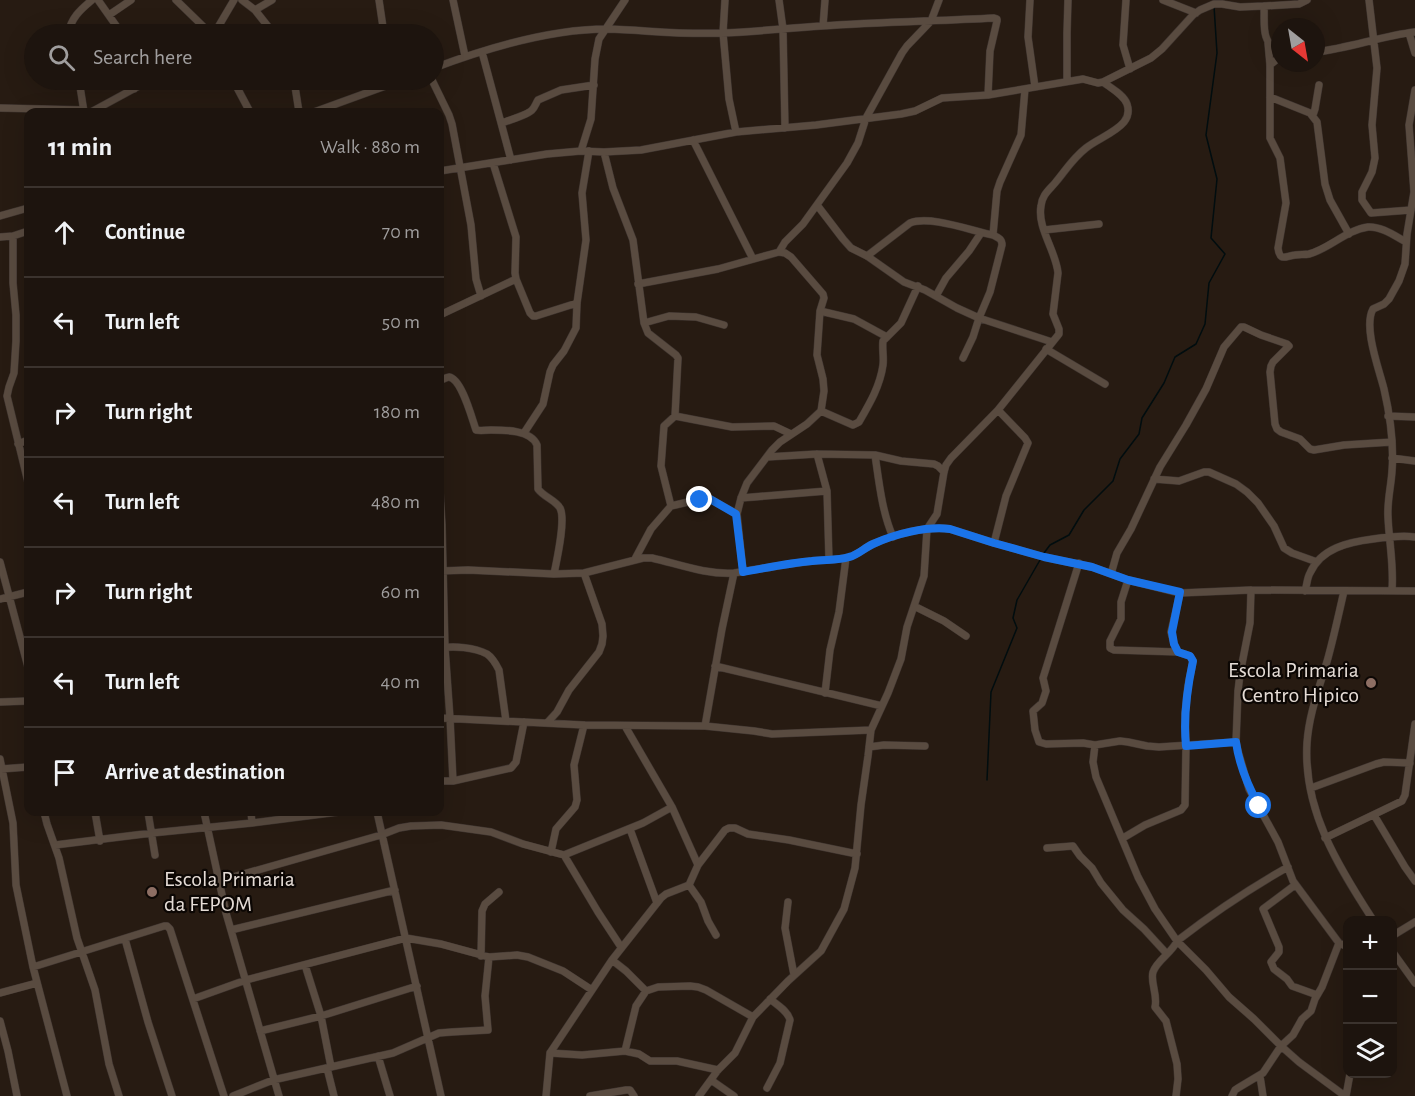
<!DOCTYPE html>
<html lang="en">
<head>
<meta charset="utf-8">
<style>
  :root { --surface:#1d140e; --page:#2a211c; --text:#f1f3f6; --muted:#a09e9e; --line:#3b332e }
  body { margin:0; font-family:"Alegreya Sans",sans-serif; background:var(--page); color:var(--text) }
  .controls { position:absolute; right:18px; bottom:18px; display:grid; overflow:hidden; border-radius:12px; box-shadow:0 6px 24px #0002 }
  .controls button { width:54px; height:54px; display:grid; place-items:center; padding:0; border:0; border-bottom:2px solid var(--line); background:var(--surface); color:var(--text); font:30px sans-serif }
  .compass { position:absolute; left:1271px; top:18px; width:54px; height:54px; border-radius:50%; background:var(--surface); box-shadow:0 6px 24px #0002; rotate:149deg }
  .stop { position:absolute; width:18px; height:18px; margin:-14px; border:4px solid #1a73e8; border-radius:50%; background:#fff }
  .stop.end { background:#1a73e8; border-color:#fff; box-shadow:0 2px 6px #0008 }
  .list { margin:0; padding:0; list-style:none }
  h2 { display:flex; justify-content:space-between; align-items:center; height:78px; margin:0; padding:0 24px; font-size:26px }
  h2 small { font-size:20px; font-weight:400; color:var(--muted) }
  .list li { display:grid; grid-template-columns:39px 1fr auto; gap:18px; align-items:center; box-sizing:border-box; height:90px; padding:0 24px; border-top:2px solid var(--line) }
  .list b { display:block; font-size:22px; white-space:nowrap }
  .list em { font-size:20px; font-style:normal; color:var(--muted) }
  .icon { flex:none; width:33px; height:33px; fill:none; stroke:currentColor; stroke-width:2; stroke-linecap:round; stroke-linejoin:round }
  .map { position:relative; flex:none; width:1415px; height:1096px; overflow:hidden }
  .search { position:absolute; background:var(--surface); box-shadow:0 6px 24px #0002; left:24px; top:24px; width:420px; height:66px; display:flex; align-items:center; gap:15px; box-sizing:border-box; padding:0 21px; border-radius:33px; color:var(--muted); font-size:22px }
  .panel { position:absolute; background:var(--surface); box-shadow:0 6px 24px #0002; left:24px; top:108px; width:420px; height:708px; border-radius:12px }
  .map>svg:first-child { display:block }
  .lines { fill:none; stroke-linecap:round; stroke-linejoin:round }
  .stream { stroke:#010d0f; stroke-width:1.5 }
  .minor-casing { stroke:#3f3530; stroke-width:8 }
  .minor { stroke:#594b40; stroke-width:7 }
  .route { stroke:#1a73e8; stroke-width:8 }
  .education-dot { fill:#8d6e63; stroke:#0c0704; stroke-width:2 }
  .labels { text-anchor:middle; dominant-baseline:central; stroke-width:4.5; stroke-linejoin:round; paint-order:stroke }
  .poi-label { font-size:22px; fill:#e5dcd6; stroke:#0c0704; text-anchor:end }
</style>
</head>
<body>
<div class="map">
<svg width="1415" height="1096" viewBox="0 0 1415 1096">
  <rect width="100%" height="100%" fill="#271b12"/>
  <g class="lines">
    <path class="stream" d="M1044,553L1050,545L1069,535L1084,510L1113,481L1120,459L1139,434L1142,418L1164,383L1175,357L1196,344L1205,324L1209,283L1225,254L1211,238L1217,179L1206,135L1217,53L1214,6
      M987,780L991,692L1017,628L1013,618L1017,600L1040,560"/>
    <g class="minor-casing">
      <path id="minor" d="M98,0L122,34
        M176,0L211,34
        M242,0L255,10L274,34
        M379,0L384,34
        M453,0L465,56
        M725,0L723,33L729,99L736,132
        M779,0L783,29L785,128
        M1030,0L1028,37L1035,87
        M1126,0L1123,45L1130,69
        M1163,0L1196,13
        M1369,0L1377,68L1372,125L1375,158L1372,172L1362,192V200L1371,213L1411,210
        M1264,6L1299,4L1307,0
        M255,10L272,0
        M109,15L131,0
        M823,26L825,0
        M1409,33L1415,53
        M68,34C71,18 80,10 92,0
        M214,34L234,0
        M1268,43L1270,65V138L1280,158L1286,203L1278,248C1280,262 1285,256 1295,255C1300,254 1304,255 1309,254C1329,249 1346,230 1368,227C1381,226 1395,236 1406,242
        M482,52L511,160
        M1316,52C1350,48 1381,36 1415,32
        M1270,65L1280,57
        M434,68C487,48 550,29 607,29C645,30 682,35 721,33C754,32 788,28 821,26C879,22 937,21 994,18L997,19V21L990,51L988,95
        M79,80L84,112
        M132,80L134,89
        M233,80L250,112
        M294,80L299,112
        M432,80L449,115L452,124L471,225L476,279L481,296
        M1067,81V33L1068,0
        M1270,97L1310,113L1317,122L1325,184L1330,200L1349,234
        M0,108L84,110
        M91,112L150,80
        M314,112L402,80
        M1313,115L1315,109L1319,85
        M502,123C509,120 528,115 532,110C535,107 536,103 538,100L561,90L594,85
        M693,140L753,259
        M581,151L591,119L595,59L599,39L625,0
        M604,152L613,188L633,240L644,323L648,333L676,355L678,358L675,416L664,426L661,466L671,506
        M493,163L516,237L515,273L516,279L530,313L533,316H536L577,303
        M440,171L547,154L581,151L604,152L641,150L736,132L816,125L901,114L915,111L942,98L988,95L1083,79L1098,83L1103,82L1151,58L1162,49L1193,15L1200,10L1214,4H1222L1240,7L1264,6C1265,24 1260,43 1280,51
        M817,205L843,239L851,248L867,256L904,282L925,290L957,308L979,318L1052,342
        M0,216L28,208
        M1044,230L1099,224
        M993,235L997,191L1000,182L1021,135L1025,89
        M13,236V283L16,315V341L14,373L9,387L7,396L28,482
        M0,237L13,236L28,231
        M779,252L785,242L803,224L847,163L858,143L866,118L902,53L907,46L931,21L939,0
        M867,256L910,223C930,215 972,231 993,235C999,238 1002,239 1002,245L990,292L979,318L973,337L963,358
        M638,284L718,269L779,252L785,253L791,257L823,294L824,298L820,311L817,355L823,379L824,391L821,411L807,424L780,442L772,450L747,483L741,498L737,514L743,572
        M936,296L946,278L969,251L981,233
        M820,311L854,319L887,337
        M440,315L516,279
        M644,323L669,316L696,317L724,325
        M1046,349L1105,384
        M440,381C441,380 448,377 449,377C462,379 472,419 476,430C481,431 485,430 491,430C505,430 531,430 537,445L538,489C544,497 555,500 560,508C566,519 557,559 554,574
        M821,411L853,425L859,422C870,403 880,386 883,365C884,357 882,349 883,341L901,323L918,286
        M675,416L732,427L774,426L791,434
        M1388,416L1415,417
        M524,433L543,404L550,372L553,365L564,351L576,328L577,303L586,240L582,193L589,151
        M18,444L28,440
        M817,454L827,491L829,560
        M875,455C879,482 882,512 893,537
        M767,457L817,454L875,455L901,461L934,464L938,466L944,472
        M1392,458L1415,461
        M1154,479L1179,481L1204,472H1209L1236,484L1247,492L1258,503L1274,526L1284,548L1292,553L1317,562
        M440,493L442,525L445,647L450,718L453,781
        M741,498L827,491
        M994,543L1006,496L1028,443L1025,438L998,410
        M635,559L651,529L671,506L705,498L710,499L737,514
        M0,562L28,667
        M1079,563L1043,678L1046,691L1042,703L1033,711L1035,730L1039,742L1046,744L1083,743L1095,745L1120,741L1128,742L1147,746L1159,747L1236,742
        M440,571L468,570L554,574L584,573L643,558H652C678,564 707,575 734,573C760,569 786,564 812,561C824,559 837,561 849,557C858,555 864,548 873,544C895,534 926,526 950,529L994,543L1044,557L1092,567L1128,580L1180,593L1251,590L1415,591
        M1111,574L1117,553L1131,529L1160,467L1186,425L1206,389L1224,347L1241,327H1244L1261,335L1287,344L1289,346L1273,362L1271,366L1270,372L1275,424L1277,429L1281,432L1300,439L1310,449L1314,450L1344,445L1392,442
        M1128,580L1121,602V619L1110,641V648L1114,650L1178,652
        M1251,590L1250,623L1240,674L1238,691L1236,742L1238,751L1249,789L1278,842L1293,881L1336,939L1339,943L1348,947
        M1392,590C1394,565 1389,542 1388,517C1387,501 1391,487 1392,471C1394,445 1390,415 1384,389C1379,369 1363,327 1373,309L1384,304L1389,299L1399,281L1405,264L1407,234L1414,192L1409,125L1415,90
        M1305,591C1307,585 1307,578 1310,573C1321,548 1349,542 1373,539C1387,537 1401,535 1415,537
        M1344,591C1339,613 1334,636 1328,658C1320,686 1309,713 1307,743C1303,810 1338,866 1373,920
        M0,599L28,592
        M914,606L944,621L966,636
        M440,648C454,646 474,647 487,654C493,658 496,664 499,670L506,721
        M715,666L882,706
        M825,693L830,650L839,612L846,558
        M0,702L28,701
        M440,718L584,725L705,726L754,731L772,734L871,730
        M547,723L557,712L569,690L599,652L602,644L603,636L602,624L584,573
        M625,726L672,807L698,865
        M705,726L722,629L734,573
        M1095,745L1093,762L1096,777L1138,877L1155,909L1177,941L1206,970L1229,997L1254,1019L1281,1046L1299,1062L1345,1096
        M869,747L884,745L925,746
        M0,759L13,823L16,885L33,967L67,1096
        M1,769L28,767
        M440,781H453L511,768L516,762L524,722
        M1311,788L1376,764L1384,762L1410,763
        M44,812L47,824L59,858L77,938L95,990L109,1064L119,1096
        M95,812L100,841
        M148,812L155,855
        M204,812L226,913L279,1096
        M251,812L252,823
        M377,812L441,1096
        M1374,815L1405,867L1415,881
        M630,829L657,903
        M1123,838L1145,825L1181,810L1185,805L1186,745L1185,714L1188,686L1193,661L1190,656L1178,652L1174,644L1171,632L1180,593
        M1325,838L1402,801L1405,795L1415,724
        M55,845L152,833L252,823L338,812
        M1047,848L1073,846L1080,856L1092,868L1101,883L1123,910L1144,929L1167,954
        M551,852L556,829L575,807L577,800L574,765L584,725
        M564,855L598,912L621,947
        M219,881L381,835L399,828L411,826L441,825L491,832L523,844L564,855L643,823L672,807
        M689,885L701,902L708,921L716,935
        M1295,885L1263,909L1279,947V952L1271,962L1274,969L1287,979L1292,986L1317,995
        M788,902L785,928L794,975
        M231,930L395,890
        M1392,936L1415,922
        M125,939L148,1022L172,1096
        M1392,951L1415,983
        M481,956L482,911L485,904L499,892
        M612,960L626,971L646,991
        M305,965L321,1016L331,1067
        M33,967L164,926H167L170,929L224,1096
        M0,993L37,983
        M193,999L246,980L406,938L441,944L489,957L517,955L528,957L563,971L592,990
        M0,1021L8,1051L17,1096
        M260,1031L321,1016L417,986
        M625,1051L636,1006L646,991L658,987L690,986L698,987L706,990L753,1017
        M550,1053L582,1055L625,1051L639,1054L650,1061H677L718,1070
        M378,1056L390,1096
        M327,1068L334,1096
        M1260,1076L1263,1096
        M711,1080L734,1096
        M767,1088L780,1063L790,1020C788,1011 777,1005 770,999
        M233,1096L273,1080L393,1053L439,1033L452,1032L488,1030L485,996L489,957
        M546,1096L550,1053L612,960L661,898L666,894L689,885L698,865L725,830L729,828H735L748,834L789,840L857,854
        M590,1096L626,1090H630L634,1096
        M699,1096L718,1070L735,1053L753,1017L788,981L821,951L844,909L855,868L861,805L868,756L871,730L888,693L901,659L907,627L924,576L927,529L937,514L944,472L946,465L951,458L998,410L1059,334V329L1053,314L1058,273C1056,251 1037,228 1041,206C1042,195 1049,190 1055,183C1066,170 1072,159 1086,148C1097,139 1115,133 1124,122C1128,117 1129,110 1127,104C1124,95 1111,88 1103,82
        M1176,1096L1178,1079L1177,1064L1166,1021L1155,1007C1158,995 1150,982 1153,972C1157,960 1172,953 1177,941C1212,914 1249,889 1288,867
        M1232,1096L1235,1090L1238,1088L1263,1073L1281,1046L1293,1035L1302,1019L1311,1011L1315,999L1322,987L1339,943
        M1346,1096L1350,1074"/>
    </g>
    <use href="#minor" class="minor"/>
  </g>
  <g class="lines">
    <path class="route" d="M700,500L705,498L710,499L736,514L743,572C766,568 789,563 812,561C824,559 837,561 849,557C858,555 864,548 873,544C895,534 926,526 950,529L994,543L1044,557L1092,567L1128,580L1180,592L1172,632L1174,644L1178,652L1190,656L1193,661C1187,689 1183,717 1186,746L1236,742C1239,765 1248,786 1259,806"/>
  </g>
  <g class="education-dot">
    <circle cx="1371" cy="683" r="6"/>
    <circle cx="152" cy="892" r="6"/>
  </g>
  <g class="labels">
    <g class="poi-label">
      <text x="1359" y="670">Escola Primaria<tspan x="1359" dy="25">Centro Hipico</tspan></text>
      <text x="164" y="879" text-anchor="start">Escola Primaria<tspan x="164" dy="25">da FEPOM</tspan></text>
    </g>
  </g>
</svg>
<div class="controls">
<button>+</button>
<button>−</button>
<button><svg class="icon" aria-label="layers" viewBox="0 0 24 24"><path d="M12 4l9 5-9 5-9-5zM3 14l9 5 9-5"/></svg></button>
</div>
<svg class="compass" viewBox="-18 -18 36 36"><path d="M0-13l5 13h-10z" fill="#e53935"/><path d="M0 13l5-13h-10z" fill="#a09e9e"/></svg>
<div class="stop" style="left:1259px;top:806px"></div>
<div class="stop end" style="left:700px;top:500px"></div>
<div class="search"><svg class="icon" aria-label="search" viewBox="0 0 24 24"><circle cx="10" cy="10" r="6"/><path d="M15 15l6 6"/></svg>Search here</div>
<section class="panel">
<h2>11 min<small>Walk · 880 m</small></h2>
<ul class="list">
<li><svg class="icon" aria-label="ahead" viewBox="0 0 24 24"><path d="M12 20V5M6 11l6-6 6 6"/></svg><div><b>Continue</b></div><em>70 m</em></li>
<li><svg class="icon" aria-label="left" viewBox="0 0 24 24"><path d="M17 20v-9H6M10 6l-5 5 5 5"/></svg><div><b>Turn left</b></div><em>50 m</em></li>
<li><svg class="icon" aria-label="right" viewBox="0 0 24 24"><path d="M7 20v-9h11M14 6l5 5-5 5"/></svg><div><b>Turn right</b></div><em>180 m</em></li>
<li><svg class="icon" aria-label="left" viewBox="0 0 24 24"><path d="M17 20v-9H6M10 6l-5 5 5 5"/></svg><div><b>Turn left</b></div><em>480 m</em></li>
<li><svg class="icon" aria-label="right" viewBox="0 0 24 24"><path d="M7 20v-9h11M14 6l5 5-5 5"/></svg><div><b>Turn right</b></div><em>60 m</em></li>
<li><svg class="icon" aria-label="left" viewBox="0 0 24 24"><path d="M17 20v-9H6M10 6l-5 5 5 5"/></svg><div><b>Turn left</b></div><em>40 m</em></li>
<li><svg class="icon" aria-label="arrive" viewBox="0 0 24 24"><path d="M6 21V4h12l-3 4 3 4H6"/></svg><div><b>Arrive at destination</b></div></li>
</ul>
</section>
</div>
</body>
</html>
